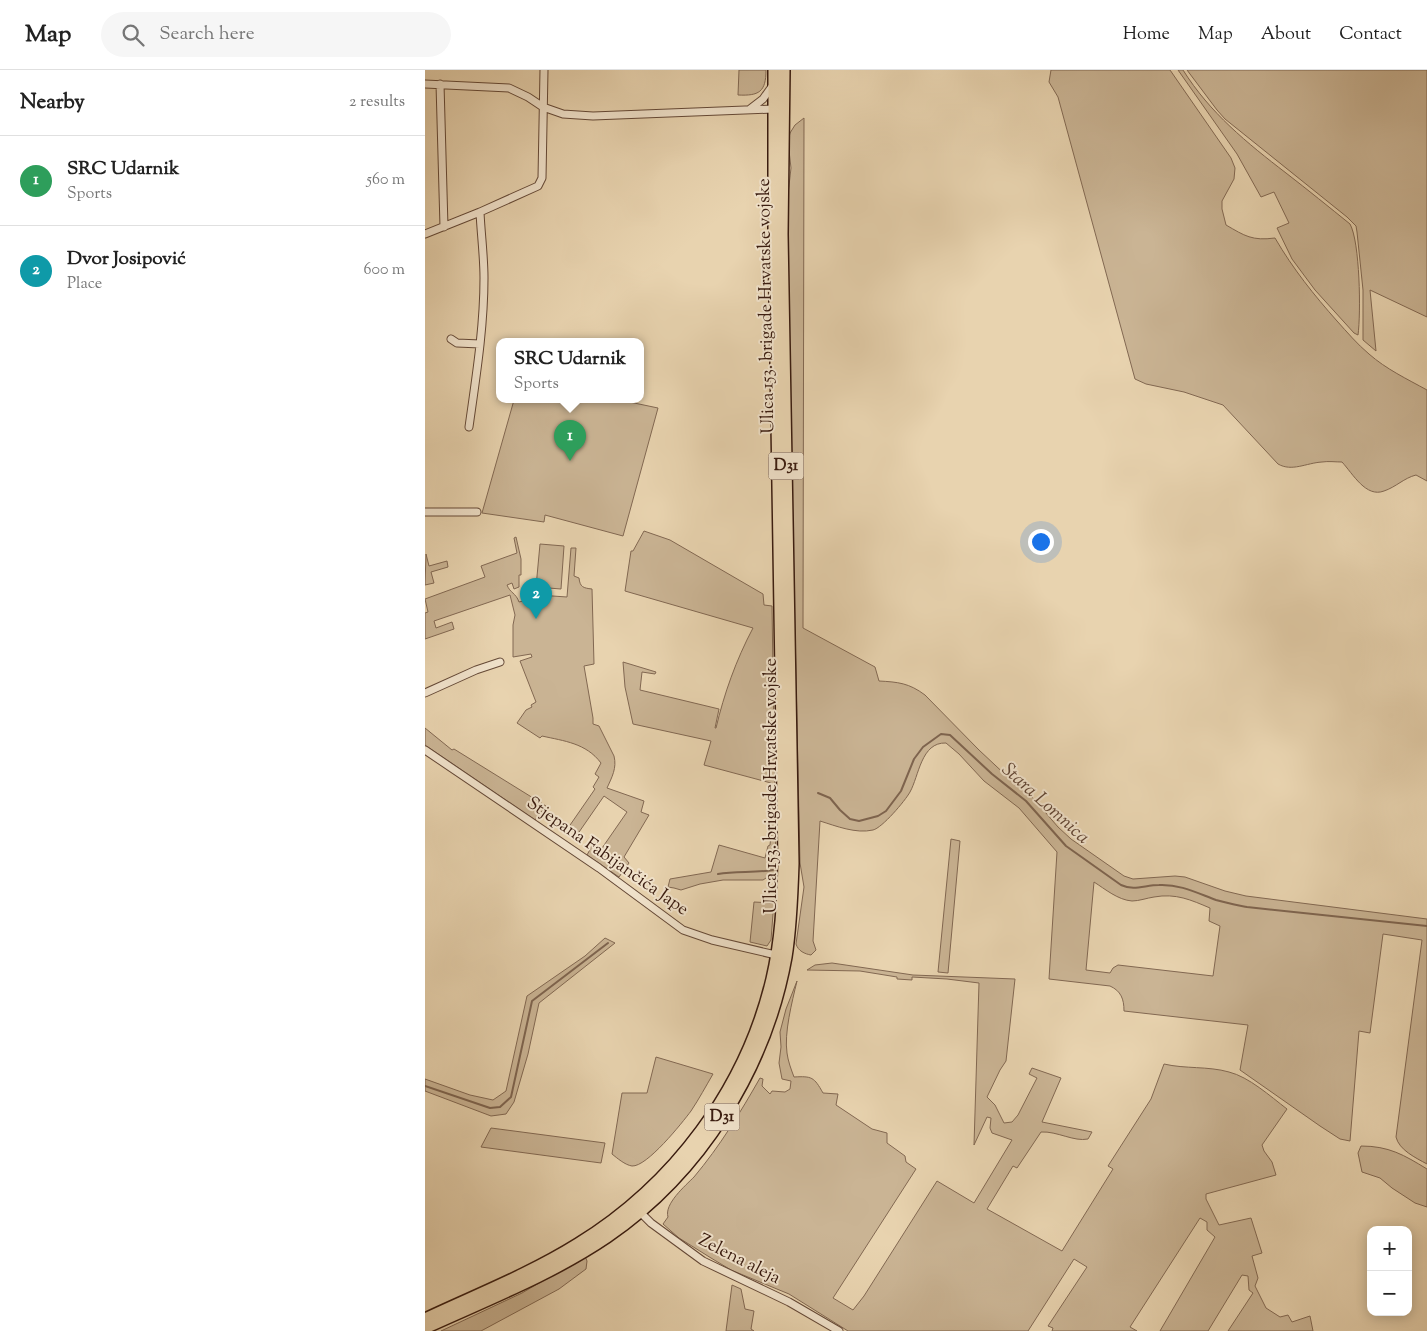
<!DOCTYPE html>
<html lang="en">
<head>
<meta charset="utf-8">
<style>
  :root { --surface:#fff; --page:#f6f6f6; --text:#222; --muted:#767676; --line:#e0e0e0; --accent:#0b8043 }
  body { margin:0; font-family:"Sorts Mill Goudy",serif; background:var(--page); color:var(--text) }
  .controls { position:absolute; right:15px; bottom:15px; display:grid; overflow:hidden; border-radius:10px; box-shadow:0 2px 12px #0003 }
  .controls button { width:45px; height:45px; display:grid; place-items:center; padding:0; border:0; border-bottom:1px solid var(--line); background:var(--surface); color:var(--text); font:25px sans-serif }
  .you { position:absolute; left:615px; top:471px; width:18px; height:18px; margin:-12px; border:4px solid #fff; border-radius:50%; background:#1a73e8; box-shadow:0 0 0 8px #1a73e833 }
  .badge { display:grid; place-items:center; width:32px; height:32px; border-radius:50%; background:var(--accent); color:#fff; font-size:16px; font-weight:700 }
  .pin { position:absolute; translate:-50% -41px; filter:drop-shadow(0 1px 2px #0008) }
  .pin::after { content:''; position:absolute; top:26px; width:18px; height:15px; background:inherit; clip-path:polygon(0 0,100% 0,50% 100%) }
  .popup { position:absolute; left:71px; top:268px; width:148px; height:65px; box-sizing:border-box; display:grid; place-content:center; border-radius:10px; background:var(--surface); filter:drop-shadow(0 1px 4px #0005); font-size:16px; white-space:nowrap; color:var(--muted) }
  .popup b { font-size:19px; color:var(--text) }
  .popup::after { content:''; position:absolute; left:50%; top:100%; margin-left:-10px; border:10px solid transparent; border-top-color:var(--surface) }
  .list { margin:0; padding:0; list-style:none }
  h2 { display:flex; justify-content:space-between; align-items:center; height:65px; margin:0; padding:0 20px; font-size:21px }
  h2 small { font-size:16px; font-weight:400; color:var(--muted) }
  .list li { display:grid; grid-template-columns:32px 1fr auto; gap:15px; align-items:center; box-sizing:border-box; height:90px; padding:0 20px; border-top:1px solid var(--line) }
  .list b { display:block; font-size:19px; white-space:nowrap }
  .list p { margin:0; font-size:16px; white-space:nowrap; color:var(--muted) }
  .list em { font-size:16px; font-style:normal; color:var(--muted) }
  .icon { flex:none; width:28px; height:28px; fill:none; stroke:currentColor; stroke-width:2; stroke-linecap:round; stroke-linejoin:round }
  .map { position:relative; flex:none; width:1002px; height:1261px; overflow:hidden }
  header { display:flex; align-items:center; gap:30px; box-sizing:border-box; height:70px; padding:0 25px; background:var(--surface); border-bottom:1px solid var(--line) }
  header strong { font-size:24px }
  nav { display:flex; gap:28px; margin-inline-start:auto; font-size:18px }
  .search { width:350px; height:45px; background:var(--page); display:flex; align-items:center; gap:12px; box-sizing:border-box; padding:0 18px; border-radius:28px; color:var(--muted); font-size:19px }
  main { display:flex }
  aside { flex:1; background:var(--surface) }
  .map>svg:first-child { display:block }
  .green { fill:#cab494; stroke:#826852; fill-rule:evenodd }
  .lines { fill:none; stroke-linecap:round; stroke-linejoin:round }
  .stream { stroke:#7e644f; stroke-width:2 }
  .minor-casing { stroke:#654937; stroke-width:9 }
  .primary-casing { stroke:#391b0f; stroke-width:14 }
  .minor { stroke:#f0e2cb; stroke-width:7 }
  .primary { stroke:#e8d3af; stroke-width:11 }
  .labels { text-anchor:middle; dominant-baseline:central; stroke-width:4; stroke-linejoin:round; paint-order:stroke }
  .shield { fill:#f0e2cb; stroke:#705747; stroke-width:1 }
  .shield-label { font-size:16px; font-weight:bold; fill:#391b0f }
  .street-label { font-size:18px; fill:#391b0f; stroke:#f0e2cb }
  .water-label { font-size:19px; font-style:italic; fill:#614534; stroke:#f0e2cb }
</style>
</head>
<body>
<header>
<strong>Map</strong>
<div class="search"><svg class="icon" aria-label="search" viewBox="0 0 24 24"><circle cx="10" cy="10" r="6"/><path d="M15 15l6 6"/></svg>Search here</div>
<nav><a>Home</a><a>Map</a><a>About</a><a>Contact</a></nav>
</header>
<main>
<aside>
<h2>Nearby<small>2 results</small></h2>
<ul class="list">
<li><span class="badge" style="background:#2e9e5b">1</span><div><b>SRC Udarnik</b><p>Sports</p></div><em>560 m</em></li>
<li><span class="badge" style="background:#0f9aa8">2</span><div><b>Dvor Josipović</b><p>Place</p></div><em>600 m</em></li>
</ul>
</aside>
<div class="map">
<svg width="1002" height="1261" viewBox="0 0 1002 1261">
  <rect width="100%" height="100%" fill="#e8d3af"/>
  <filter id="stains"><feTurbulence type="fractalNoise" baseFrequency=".004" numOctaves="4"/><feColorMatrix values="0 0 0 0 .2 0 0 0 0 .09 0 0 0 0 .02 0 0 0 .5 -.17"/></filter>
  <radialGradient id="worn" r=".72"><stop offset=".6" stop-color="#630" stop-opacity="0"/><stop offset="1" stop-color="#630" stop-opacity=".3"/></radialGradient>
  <path class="green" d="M314,0H341C341,22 334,26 313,25Z
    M626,0H745L806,88L810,98L809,109L797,131V139L801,155C820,166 827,171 850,168C868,199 889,225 912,251C922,262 932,274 944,284C961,299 982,309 1002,320V411L991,405C979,408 971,417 959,421C941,428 928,404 917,392C911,392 903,391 897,392C881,393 867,402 853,394L798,335L759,322L721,314L710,309L633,27L624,12Z
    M753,0H758C785,43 822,73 861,103C883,120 904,137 925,154C935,172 936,243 933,265L929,263L890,220L867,189L852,158L864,153L849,122L836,127L812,84Z
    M762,0H1002V247L945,220L951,281L938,270V220L932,162L931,156L922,147L800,49L792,40Z
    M379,48L378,558L450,597L454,611C473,612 484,613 500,625L554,680L586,710L608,728L633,757L646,769L699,806L708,809L750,806L760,807L800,821L821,826L1002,849V1094C991,1088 974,1080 971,1067L997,870L958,864L945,963L934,961L925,1071L915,1069L895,1056L815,1000L823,955L699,941C699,929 696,921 685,916L624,909L632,782L594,738L559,711L534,684L521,673C496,672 494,706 485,722C480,731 457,758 448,760C431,764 411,756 395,751L388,871L391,880L386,885C380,884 373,881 371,874L379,817L375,793L361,142L366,98L363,72L365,63L370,55ZM669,812C680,819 693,830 707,831C714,831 722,828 729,827C751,823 766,830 785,838L784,851L795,856L788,906L693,895L688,898L685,903L661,900Z
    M89,330H195L233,338L198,466L120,445L119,452L57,443Z
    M219,461L245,470L338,524L339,535L347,536L351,805L346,870L342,876L325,872L329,832L348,833L349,805L347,804L338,810H298L275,814L256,820L249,818L243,817L245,809L286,802L294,775L340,788L343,776L345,775L346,765V713L279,695L286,671L208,654L200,617L198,592L231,602L230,604L217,602L215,620L294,639L290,658H291C299,624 311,590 328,558L200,521L206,481H208Z
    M91,467L96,489V505H94V517L89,519L87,513L82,515C85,523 91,523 94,532L98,531L99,524L142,527L146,478H151L149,506L154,508C155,517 158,518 167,519L169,594L159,596L168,648V654L174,656L189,686C192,698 187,707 182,718L219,731L216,742L224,745L199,787L204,793L194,807L162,785L167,776L175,781L202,742L179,726L152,765L143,758L170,719L168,717L174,707L170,704L176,693C161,673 139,671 117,666L115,668L92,653L101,640L107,637L106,635L111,632L95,591L107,587L106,584L88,587V555L90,545L85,525L9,551L11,558L27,552L29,559L0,569V543L3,542L0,529L60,507L56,496L92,483L89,468Z
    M115,474L139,476L136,519L111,517Z
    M1,484L4,496L22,491L23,497L6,502L9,513L0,515Z
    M0,658L27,680L29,679L121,736L110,750L0,675Z
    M526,769L535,771L523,903L513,902Z
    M180,868L190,873L114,933L103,984L89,1032L81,1044L66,1046L0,1021V1009L45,1025L68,1030L81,1021L102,926L160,886Z
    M407,893L488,905L590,909L581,991L575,1000L562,1027L570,1035L579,1053L587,1052L593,1045L612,1008L604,1004L607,998L636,1008L617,1052L667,1062L663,1069C649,1072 632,1061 616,1062L592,1098L588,1096L562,1139L637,1181L688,1099L683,1096L726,1029L739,994C760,999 783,996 804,1002C824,1007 845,1026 862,1039L837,1075L839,1081L847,1092L851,1105L781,1124V1129L794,1155L826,1148L837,1183L827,1186L833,1208L830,1216L841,1238L855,1247L863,1245L867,1252L885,1246L888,1261H803L828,1223L824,1220L823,1206L817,1205L783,1261H735L790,1167L782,1160V1152L775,1148L705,1257L712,1261H627L628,1258L623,1256L662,1197L649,1189L603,1261H423L364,1224L306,1200L286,1188L254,1168L238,1154L243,1147C239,1134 260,1116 269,1107C295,1076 315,1043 335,1008L338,1009L337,1016L345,1024L347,1021L360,1022L365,1019L366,1011L357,1009L354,993L356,977L355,962L361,939L372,911C367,932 359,963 362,983C363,991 366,999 369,1007C387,1006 389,1007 398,1023L413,1024L411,1035L447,1059L462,1063V1073L480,1086L481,1092L491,1099L408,1228L428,1240L439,1226L512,1111L549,1133L587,1070L567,1063L565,1058L566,1048L562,1047L549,1075L554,913L522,909L487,907V910L472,909V907L435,901L382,900L390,895Z
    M231,987L288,1004C281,1016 274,1029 266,1041C257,1053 222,1097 207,1096C200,1095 192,1088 187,1084L197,1023H222Z
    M66,1058L180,1073L176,1093L56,1077Z
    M936,1076C964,1076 979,1085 1002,1099V1137L990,1133L967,1118L955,1108L937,1102L933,1083Z
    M160,1186L162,1191L161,1199L134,1219L56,1261H16L97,1223Z
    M307,1215L316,1219L320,1239L329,1241L326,1259L329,1261H301Z"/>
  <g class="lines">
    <path class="stream" d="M393,723L405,728L415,740L425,749L434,751L453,746L461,741L476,721L489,689L498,677L516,664L525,665L567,704L601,731L641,776L696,815C709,821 720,815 734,815C755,814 772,823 791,830C801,833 812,835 822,837L1002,856
      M293,804C311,801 330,803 348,800
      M0,1016L65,1038L75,1037L86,1027L107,931L183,873"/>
    <g class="minor-casing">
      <path id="minor" d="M0,14L84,18L103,27L118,37L138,44L168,46L348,39
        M15,14L19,157
        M325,39L338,29L348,15
        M0,164L55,142L113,116L117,108L119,0
        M26,269L32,273L55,274
        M44,357C51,307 59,258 59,208C59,186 56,164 55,142
        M0,442H52
        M0,623L51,600L75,592
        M0,680L174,798L258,860L287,870L355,886
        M213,1140L226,1153L278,1191L364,1232L414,1261"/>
    </g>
    <g class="primary-casing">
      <path id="primary" d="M0,1249C51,1225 105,1204 153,1174C249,1115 321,1019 347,909C356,871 358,832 359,792L349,165V0
        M0,1258C61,1230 126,1205 182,1167C276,1103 341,998 361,887C366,856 367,824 368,793L357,164L359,0"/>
    </g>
    <use href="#minor" class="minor"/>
    <use href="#primary" class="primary"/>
  </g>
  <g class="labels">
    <g class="shield">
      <rect x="343.5" y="382.5" width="35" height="27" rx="4"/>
      <rect x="279.5" y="1033.5" width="35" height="27" rx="4"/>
    </g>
    <g class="shield-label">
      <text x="361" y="396">D31</text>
      <text x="297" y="1047">D31</text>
    </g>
    <g class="street-label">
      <text transform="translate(342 236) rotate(-91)">Ulica 153. brigade Hrvatske vojske</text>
      <text transform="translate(347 716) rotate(-90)">Ulica 153. brigade Hrvatske vojske</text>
      <text transform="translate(182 787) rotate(35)">Stjepana Fabijančića Jape</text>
      <text transform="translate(314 1190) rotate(27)">Zelena aleja</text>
    </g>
    <g class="water-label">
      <text transform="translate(620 734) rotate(42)">Stara Lomnica</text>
    </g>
  </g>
  <rect width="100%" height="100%" filter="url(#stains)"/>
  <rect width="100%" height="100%" fill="url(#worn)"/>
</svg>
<div class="controls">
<button>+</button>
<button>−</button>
</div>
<div class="you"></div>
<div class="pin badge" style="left:145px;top:391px;background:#2e9e5b">1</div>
<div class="popup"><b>SRC Udarnik</b>Sports</div>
<div class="pin badge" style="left:111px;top:549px;background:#0f9aa8">2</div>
</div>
</main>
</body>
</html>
